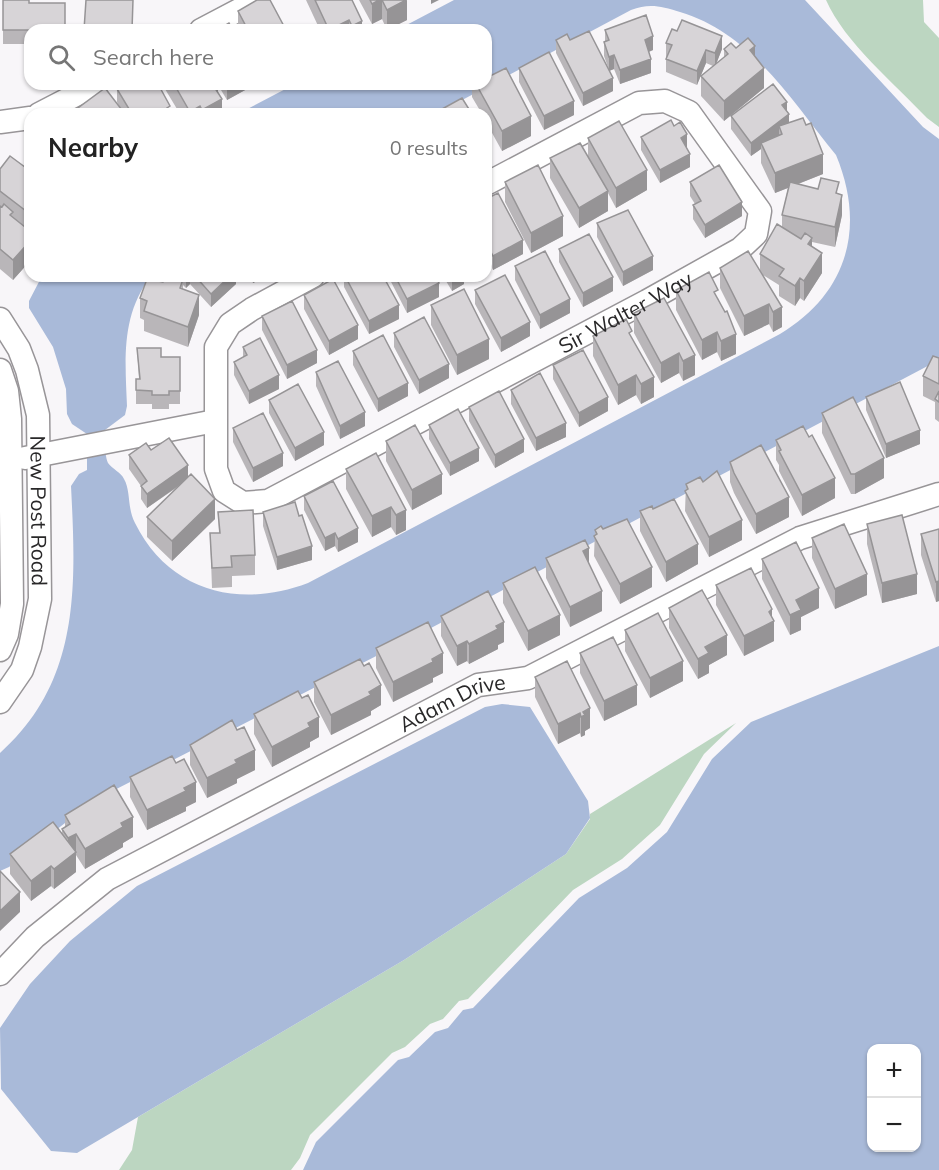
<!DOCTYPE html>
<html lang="en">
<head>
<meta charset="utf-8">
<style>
  :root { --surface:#fff; --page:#f6f6f6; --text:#222; --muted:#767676; --line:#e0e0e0 }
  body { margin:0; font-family:Mulish,sans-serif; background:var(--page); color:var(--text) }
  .controls { position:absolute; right:18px; bottom:18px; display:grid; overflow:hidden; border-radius:12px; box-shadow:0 2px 4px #0004 }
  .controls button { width:54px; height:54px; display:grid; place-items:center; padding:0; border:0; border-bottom:2px solid var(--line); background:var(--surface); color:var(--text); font:30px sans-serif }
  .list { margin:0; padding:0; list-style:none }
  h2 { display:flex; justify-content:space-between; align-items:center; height:78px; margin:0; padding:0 24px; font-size:26px }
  h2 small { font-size:20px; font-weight:400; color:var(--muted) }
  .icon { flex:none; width:33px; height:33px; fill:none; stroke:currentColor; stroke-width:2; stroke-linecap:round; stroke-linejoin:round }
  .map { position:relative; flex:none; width:939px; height:1170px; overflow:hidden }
  .search { position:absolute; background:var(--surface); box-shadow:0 2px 4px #0004; left:24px; top:24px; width:468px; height:66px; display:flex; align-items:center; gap:15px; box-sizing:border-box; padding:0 21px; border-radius:18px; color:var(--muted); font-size:22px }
  .panel { position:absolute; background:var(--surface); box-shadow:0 2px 4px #0004; left:24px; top:108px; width:468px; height:174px; border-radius:18px }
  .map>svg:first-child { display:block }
  .green { fill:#bcd6c1 }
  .water { fill:#a9bad9; fill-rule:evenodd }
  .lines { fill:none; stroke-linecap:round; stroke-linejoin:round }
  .street-casing { stroke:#989598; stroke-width:25 }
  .street { stroke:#fff; stroke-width:22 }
  .wall { fill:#b9b6b9 }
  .shaded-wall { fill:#969496 }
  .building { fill:#d7d4d7; stroke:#969496; stroke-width:1.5 }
  .labels { text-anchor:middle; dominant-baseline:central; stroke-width:5; stroke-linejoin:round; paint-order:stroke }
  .street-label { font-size:21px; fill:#292829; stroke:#fff }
</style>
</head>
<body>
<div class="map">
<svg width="939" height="1170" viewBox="0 0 939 1170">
  <rect width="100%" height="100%" fill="#f8f6f9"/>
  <path class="green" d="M826,0H923L924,22L939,38V127L927,118C894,83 845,43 826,0Z
    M736,723L704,754L660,825L622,859L573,890L468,999L459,1001L443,1019L430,1024L405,1047L392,1053L310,1135L300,1158L291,1170H119L132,1150L138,1117L404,960L566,854L590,819V814Z"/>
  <path class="water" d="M454,0H805L923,127L939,139V360L431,628L93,801L9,867L0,871V753C81,681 76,585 71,486L79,474L87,470V434L72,424L67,414L66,389L53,347L29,308V301L42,276H151C121,315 125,359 127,406L125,415L105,430C106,439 104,455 108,463C112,469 121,472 124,479C131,491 127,508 135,523C169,592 240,609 308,583L780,334C848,293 866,227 836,155C791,100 751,33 680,12C661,6 649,3 631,10L436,114H238L295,84H486V30H397Z
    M939,646V1170H303L316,1142L398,1060L409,1057L435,1032L448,1028L463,1010L473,1008L579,898L627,868L667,832L712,759L751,722ZM916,1048V1148H872V1048Z
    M502,704L530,707L588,801L590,818L566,854L404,960L77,1153L51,1151L1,1089L0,1028L30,984L70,941L137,886L485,707Z"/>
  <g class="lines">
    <g class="street-casing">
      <g id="street">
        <path d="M201,30L258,0"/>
        <path d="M39,114L97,84"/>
        <path d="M0,122L30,118"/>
        <path id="s1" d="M313,276L252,309L230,324L216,347V469L224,491L243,503L268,501L647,301L740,249L756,234L760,211L689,112L665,101L639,103L486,184"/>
        <path id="s2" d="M0,319L19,349L27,370L38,415L40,599L30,647L22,670L0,702"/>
        <path d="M0,370L7,391L10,419L12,604L7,634L0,650"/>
        <path d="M25,458L215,421"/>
        <path id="s3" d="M0,974L35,937L107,879L478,685L528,678L800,538L939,494"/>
      </g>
    </g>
    <use href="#street" class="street"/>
  </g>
  <path class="wall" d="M3,0L30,30V44H3Z
    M306,0H352L362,30H320Z
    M359,0H407V20L387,30L382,19L372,24Z
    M238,11L286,30H238Z
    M605,30L653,50L649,52L651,73L620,84L614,69L609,71L613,91L583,106L556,53V40H570L609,70L604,56V42H605Z
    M666,43L722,49L716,64L724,57V49L736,48L764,88L724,121L701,96V76L713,66L706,63L697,85L666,72Z
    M519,68L574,115L544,130L519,82Z
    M162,84H256L227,100L218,85V93L222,114H180Z
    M472,84H486L531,136L502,151L486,122V114H482L472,97Z
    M117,89L170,113L171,114H78V108H120L117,102Z
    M787,111L789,122L823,174L798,184L839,194L842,215L835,247L812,242V247L822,273L804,301L800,298L795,306L779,296V285L763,275L782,327L773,332L769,324L744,336L720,288V268L760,271V254L782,227V215L788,188L775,193L761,163V149L751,156L731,129V116Z
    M641,137L687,148L690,167L660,183L641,150Z
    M588,138L647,190L616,208L608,193V211L579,228L550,178V158L588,157Z
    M0,169L29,170L30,169V261L13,280L0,269Z
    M505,182L563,236L531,253L505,202Z
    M690,182L742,216L705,238L693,219V205L695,204L690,196Z
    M486,199L523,254L493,270L486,256Z
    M597,223L653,270L623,286L597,237Z
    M559,249L613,291L583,307L559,262Z
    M515,266L570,313L540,329L515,280Z
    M177,276H236V284L211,307L190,284L186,288L183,285V289L199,315L188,347L144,331V320L140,318V298L163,282Z
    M249,276H266L253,283Z
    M344,276H383L399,319L369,334L344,287Z
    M388,276H435L439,297L407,313Z
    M443,276H464V284L452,291Z
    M475,290L530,336L501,352L475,304Z
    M676,290L718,298L736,354L721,361L717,352L702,360L676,310Z
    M304,295L358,339L329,355L304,309Z
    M664,298L695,375L683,381L679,373L661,383L634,333V313Z
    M431,305L489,359L457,375L431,325Z
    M262,316L317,363L287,379L262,330Z
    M394,333L449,378L419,394L394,347Z
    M593,336L632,339L654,397L641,404L636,395L618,405L593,356Z
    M243,347L279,389L249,404L234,375V362L243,358Z
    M137,348L161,357H180V404H169V409H152V404H136V379H139Z
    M353,351L408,396L378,412L353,365Z
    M939,358V422L935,419V402L923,396V376Z
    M553,365L608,411L579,427L553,379Z
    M316,372L365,426L340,439L316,386Z
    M511,390L566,437L536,451L511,404Z
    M866,397L920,444L886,458L866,410Z
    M269,400L324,445L295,461L269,413Z
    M469,407L524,452L495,468L469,421Z
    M822,413L884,478L855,494H851L822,433Z
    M429,425L479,461L450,476L429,439Z
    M233,428L283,466L253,482L233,442Z
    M776,440L835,498L802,516L779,471V465L776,460Z
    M386,441L442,494L412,510L386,461Z
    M151,450L188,477L215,519L172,561L147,537V517L182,484L147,508L141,499V486L129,469V455Z
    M376,453L406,530L396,535L391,527L372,537L346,489V469Z
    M730,462L789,517L756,534L734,493L730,482Z
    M686,484L742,540L709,557L685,511Z
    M304,496L358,542L338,552L335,546L325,551L304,510Z
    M653,509L698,564L666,582L640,531V511Z
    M218,512L255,555V575L232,576V587L212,588L210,533H219Z
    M263,512L312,560L277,570L263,526Z
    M867,524L917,594L882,603L867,544Z
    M603,529L652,587L620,604L594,556L595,530Z
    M939,529V601L936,602L921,555V534Z
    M812,538L867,595L835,609L812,558Z
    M546,558L589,563L602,611L570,627L546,578Z
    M762,559L819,608L801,617V630L790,635L762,579Z
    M503,583L560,635L528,651L503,603Z
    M716,585L772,617L774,641L744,656L716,605Z
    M669,608L727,655L709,665V673L698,679L669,628Z
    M441,616L504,642L498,645V649L469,664L467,661L457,666L441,636Z
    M625,630L683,681L650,698L625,651Z
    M376,648L443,673L433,678V682L393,702L376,668Z
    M580,653L637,705L604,721L580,673Z
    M567,661L590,728L585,731V735L581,737L580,733L558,744L535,697V677Z
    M314,682L381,705L371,711V715L331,735L314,702Z
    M254,714L319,737L310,742V747L272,767L254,734Z
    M190,745L255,770L237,779V783L207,798L190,765Z
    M176,763L196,802L186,807V811L147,830L130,797V777Z
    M65,815L133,837L123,843V847L85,869L76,855V872L54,889L51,886L31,901L10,874V854L62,833V829L65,827Z"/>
  <path class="shaded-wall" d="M379,0H382V19L372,24V4Z
    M407,0V20L387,30V10Z
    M431,0H439L431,4Z
    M349,20V30H329Z
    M362,21V30H352V26Z
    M653,36V50L645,53V40Z
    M722,36V49L715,67V53Z
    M755,46V66L750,50Z
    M706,50V63L697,85V71Z
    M614,55V69L609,71V57Z
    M651,59V73L620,84V70Z
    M764,68V88L724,121V101Z
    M613,78V91L583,106V93Z
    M214,84H218V101L222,99V114H202V110L213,85Z
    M232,84H256L227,100V87Z
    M574,101V115L544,130V116Z
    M787,102V115L782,105Z
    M200,106V114H190V112Z
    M789,114V127L779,126V135L761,143V149L751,156V143Z
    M531,116V136L502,151V131Z
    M687,134V148L681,152V138Z
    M489,144V158L486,160V146Z
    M690,154V167L660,183V170Z
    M823,154V174L775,193V173Z
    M647,170V190L616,208V188Z
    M608,191V211L579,228V208Z
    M842,195V215L835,247V227Z
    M742,202V216L705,238V225Z
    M563,216V236L531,253V233Z
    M812,238V258L808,244Z
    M523,240V254L493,270V256Z
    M30,241V261L13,280V260Z
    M822,253V273L804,301V281Z
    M653,256V270L623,286V272Z
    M186,276H190V284L186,288Z
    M230,276H236V284L211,307V294Z
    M253,276H266L253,283Z
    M454,276H464V284L452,291V278Z
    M613,277V291L583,307V293Z
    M800,278V298L795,306V286Z
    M439,283V297L407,313V299Z
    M199,295V315L188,347V327Z
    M570,299V313L540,329V315Z
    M769,304V324L744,336V316Z
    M399,305V319L369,334V321Z
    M782,307V327L773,332V312Z
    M530,322V336L501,352V338Z
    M358,325V339L329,355V341Z
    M717,332V352L702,360V340Z
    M736,334V354L721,361V341Z
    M489,339V359L457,375V355Z
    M317,350V363L287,379V365Z
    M679,353V373L661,383V363Z
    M695,355V375L683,381V361Z
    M449,364V378L419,394V380Z
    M279,375V389L249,404V391Z
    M636,375V395L618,405V385Z
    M654,377V397L641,404V384Z
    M408,383V396L378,412V399Z
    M608,397V411L579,427V413Z
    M365,412V426L340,439V426Z
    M566,423V437L536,451V438Z
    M920,430V444L886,458V444Z
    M324,432V445L295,461V448Z
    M524,439V452L495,468V455Z
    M479,448V461L450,476V463Z
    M283,453V466L253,482V468Z
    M884,458V478L855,494V474Z
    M188,465V479L147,508V494Z
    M442,474V494L412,510V490Z
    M835,478V498L802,516V495Z
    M789,497V517L756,534V514Z
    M215,499V519L172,561V541Z
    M391,507V527L372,537V516Z
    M406,510V530L396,535V515Z
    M742,520V540L709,557V537Z
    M358,528V542L338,552V539Z
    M335,533V546L325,551V538Z
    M698,544V564L666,582V562Z
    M312,546V560L277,570V557Z
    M589,548V568L583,551Z
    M652,567V587L620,604V584Z
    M867,574V595L835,609V589Z
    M917,574V594L882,603V583Z
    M939,581V601L936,602V582Z
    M819,588V608L801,617V630L790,635V615L796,600Z
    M602,591V611L570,627V607Z
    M772,609V622L774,621V641L744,656V636Z
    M560,615V635L528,651V631Z
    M504,622V642L498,645V649L469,664V644L496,626Z
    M727,635V655L709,665V673L698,679V659L705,647Z
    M467,641V661L457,666V646Z
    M443,653V673L433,678V682L393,702V682Z
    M683,661V681L650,698V678Z
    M381,685V705L371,711V715L331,735V715Z
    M637,685V705L604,721V701Z
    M590,708V728L585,731V735L581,737V717L583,712Z
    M580,713V733L558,744V724Z
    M319,717V737L310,742V747L272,767V747L308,723Z
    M255,750V770L237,779V783L207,798V778L235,760Z
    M196,782V802L186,807V811L147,830V810L184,788Z
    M133,817V837L123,843V847L85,869V849L121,823Z
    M76,834V872L54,889V869L68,858V838Z
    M51,866V886L31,901V881Z
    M20,892V912L0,931V911Z"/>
  <path class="building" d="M3,0H29V3H65V30H3Z
    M86,0H133L132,30H84Z
    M257,0H270L286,30H248L238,11Z
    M315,0H352L362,21L352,26L349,20L329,30Z
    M370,0H379L372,4Z
    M382,0H406L387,10Z
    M646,15L653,36L645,40L651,59L620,70L614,55L609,57L604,42L609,40L605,30Z
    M682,20L722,36L715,53L706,50L697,71L666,59L672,45L666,43L672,29L677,31Z
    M229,23L233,30H217Z
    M589,31L613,78L583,93L556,40L567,34L570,40Z
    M748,38L755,46L750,50L764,68L724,101L701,76L728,54L724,49L731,43L736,48Z
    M549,52L574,101L544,116L519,68Z
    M506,68L531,116L502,131L476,84H486V78Z
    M125,84H158L170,106L167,108L171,114H132L117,89Z
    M174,84H214L213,85L222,99L202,110L200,106L190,112Z
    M773,84L787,102L782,105L789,114L751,143L731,116Z
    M105,88L125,114H83L78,108Z
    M462,98L472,114H433Z
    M803,118L806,125L811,123L823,154L775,173L761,143L782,134L779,126Z
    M671,120L674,126L680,122L687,134L681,138L690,154L660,170L641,137Z
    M619,121L647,170L616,188L588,138Z
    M580,143L608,191L579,208L550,158Z
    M10,156L29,170L30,169V214L0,191V169Z
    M538,165L563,216L531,233L505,182Z
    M719,165L742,202L705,225L693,205L701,201L690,182Z
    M821,178L839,182L836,193L842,195L835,227L782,215L790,182L818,189Z
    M498,193L523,240L493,256L486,242V199Z
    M4,204L13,212L10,215L30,231V241L13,260L0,249V206L2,207Z
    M628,210L653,256L623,272L597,223Z
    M777,224L801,239L805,233L812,238L808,244L822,253L804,281L800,278L795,286L779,276L784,269L760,254Z
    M589,234L613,277L583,293L559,249Z
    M545,251L570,299L540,315L515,266Z
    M748,251L782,307L773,312L769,304L744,316L720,268Z
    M709,272L718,290L714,292L725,312L727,311L736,334L721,341L717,332L702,340L676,290Z
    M505,275L530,322L501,338L475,290Z
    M166,276H175L183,279L180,288L199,295L188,327L144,311L147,301L140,298L147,279L163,282Z
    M195,276H230L211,294Z
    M345,276H383L399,305L369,321Z
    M395,276H435L439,283L407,299Z
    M333,279L358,325L329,341L304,295Z
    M464,289L489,339L457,355L431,305Z
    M664,298L695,355L683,361L679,353L661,363L634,313Z
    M292,301L317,350L287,365L262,316Z
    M424,317L449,364L419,380L394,333Z
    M626,319L632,331L629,333L654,377L641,384L636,375L618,385L593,336Z
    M383,335L408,383L378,399L353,351Z
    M260,338L279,375L249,391L234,362L247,355L243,347Z
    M137,348H161V357H180V391H169V395H152V391L136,390V379H140Z
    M583,350L608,397L579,413L553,365Z
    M933,356L939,358V384L923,376Z
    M338,361L365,412L340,426L316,372Z
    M540,373L566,423L536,438L511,390Z
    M900,382L920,430L886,444L866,397Z
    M298,384L324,432L295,448L269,400Z
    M499,391L524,439L495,455L469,407Z
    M939,391V402L935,399Z
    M853,397L884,458L855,474H851L822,413Z
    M458,409L479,448L450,463L429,425Z
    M263,413L283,453L253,468L233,428Z
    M415,425L442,474L412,490L386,441Z
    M803,426L809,437L812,435L835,478L802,495L779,451L781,450L776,440Z
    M169,438L188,465L147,494L141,486L147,481L129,455L146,443L151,450Z
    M761,445L789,497L756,514L734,473L730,462Z
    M376,453L406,510L396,515L391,507L372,516L346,469Z
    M717,471L742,520L709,537L685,491L688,489L686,484L700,477L703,482Z
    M191,474L215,499L172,541L147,517Z
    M333,481L358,528L338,539L335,533L325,538L304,496Z
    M674,499L698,544L666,562L640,511L652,506L653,509Z
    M295,502L299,516L302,515L312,546L277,557L263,512Z
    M253,510L255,555L231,556L232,567L212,568L210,533H220L218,512Z
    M902,515L917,574L882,583L867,524Z
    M627,519L652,567L620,584L594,536L597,534L595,530L601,526L603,529Z
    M844,524L867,574L835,589L812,538Z
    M939,529V581L936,582L921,534Z
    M585,540L589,548L583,551L602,591L570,607L546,558Z
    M796,542L819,588L796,600L801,610L790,615L762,559Z
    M535,567L560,615L528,631L503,583Z
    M751,568L772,609L769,612L774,621L744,636L716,585Z
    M702,590L727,635L705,647L709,653L698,659L669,608Z
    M488,591L504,622L496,626L498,629L469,644L467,641L457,646L441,616Z
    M658,613L683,661L650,678L625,630Z
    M428,622L443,653L432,659L433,662L393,682L376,648Z
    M613,637L637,685L604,701L580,653Z
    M360,659L364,666L369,663L381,685L369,692L371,695L331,715L314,682Z
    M567,661L590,708L583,712L585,715L581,717L580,713L558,724L535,677Z
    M298,691L302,698L308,695L319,717L308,723L310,727L272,747L254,714Z
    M232,720L237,730L244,727L255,750L235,760L237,763L207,778L190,745Z
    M172,756L176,763L184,759L196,782L184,788L186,791L147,810L130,777Z
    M114,785L133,817L121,823L123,827L85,849L76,834L68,838L62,829L70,824L65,815Z
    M53,822L76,852L54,869L51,866L31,881L10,854Z
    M0,871L20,892L0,911Z"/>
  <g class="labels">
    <g class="street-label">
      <text stroke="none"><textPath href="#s1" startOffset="720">Sir Walter Way</textPath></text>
      <text stroke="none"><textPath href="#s2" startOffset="200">New Post Road</textPath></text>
      <text stroke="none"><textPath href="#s3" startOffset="532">Adam Drive</textPath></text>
    </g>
  </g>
</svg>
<div class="controls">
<button>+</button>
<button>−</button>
</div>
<div class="search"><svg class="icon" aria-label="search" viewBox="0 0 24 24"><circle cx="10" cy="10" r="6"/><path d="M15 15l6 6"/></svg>Search here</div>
<section class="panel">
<h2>Nearby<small>0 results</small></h2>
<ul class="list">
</ul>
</section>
</div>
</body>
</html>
